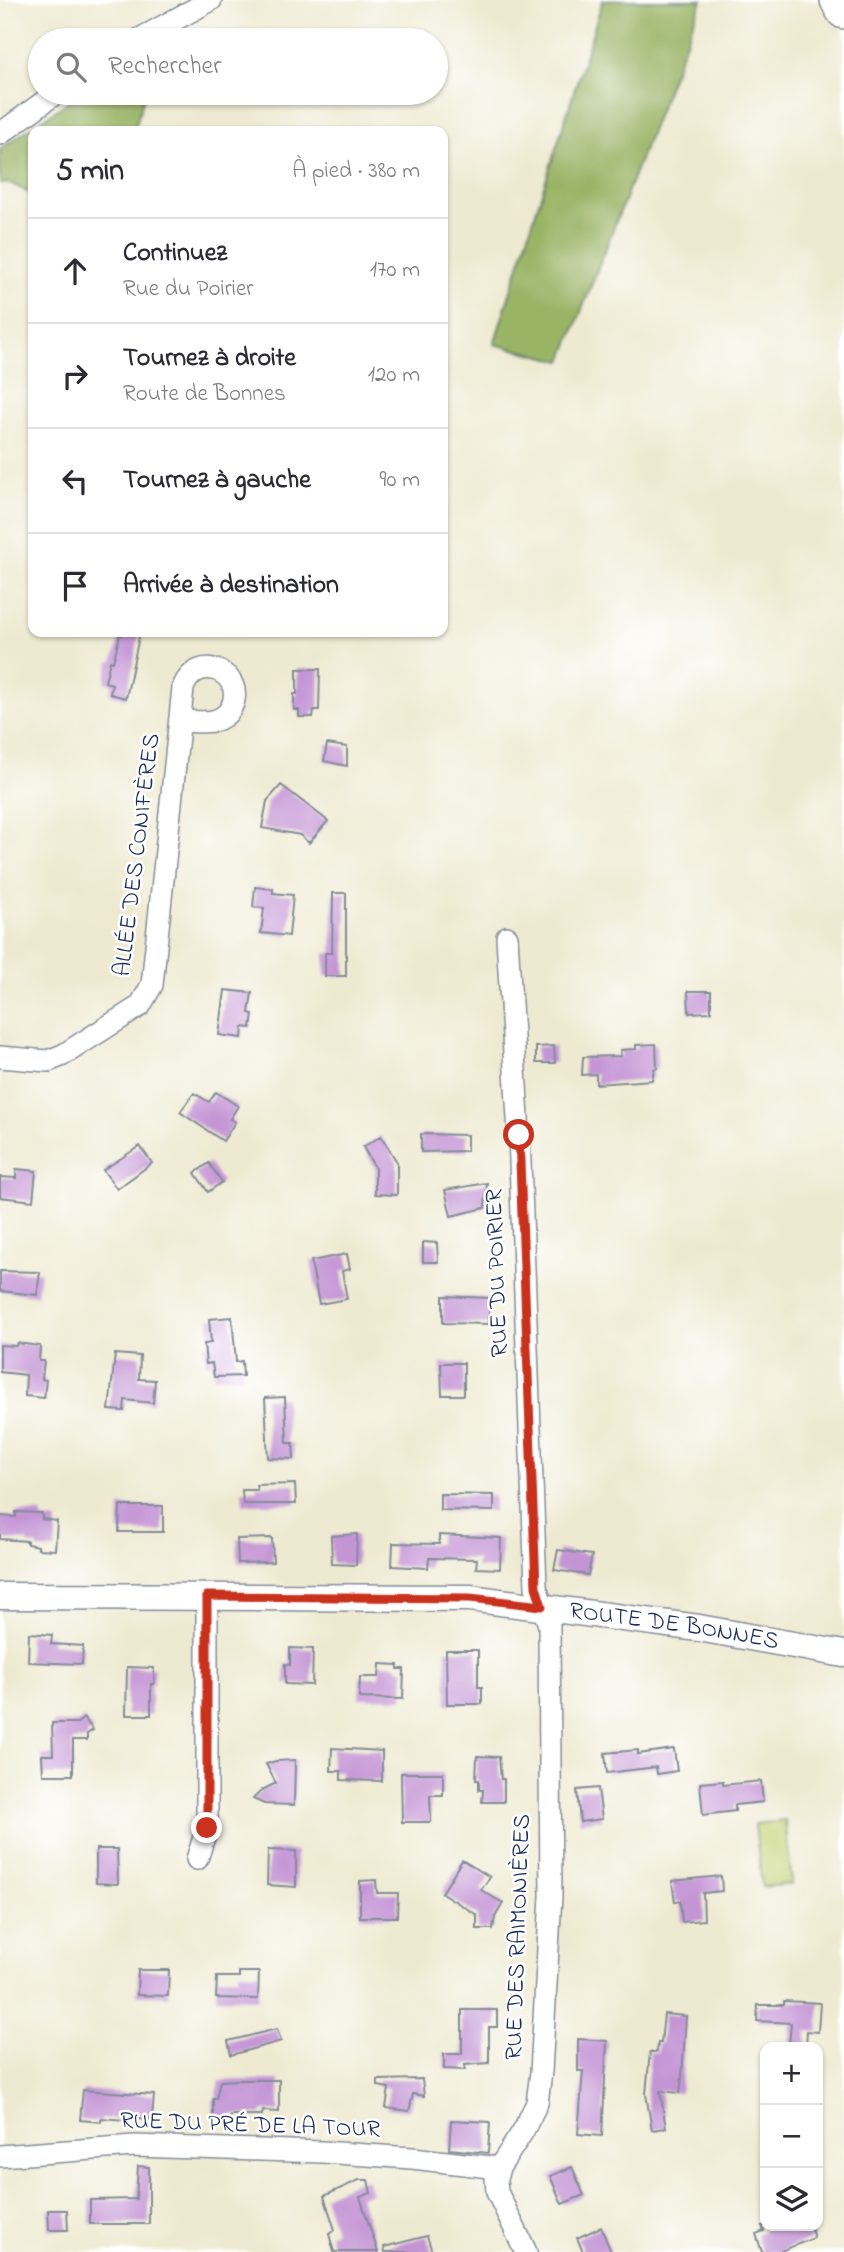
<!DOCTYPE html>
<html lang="fr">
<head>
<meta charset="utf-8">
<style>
  :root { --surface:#fff; --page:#f7f7f7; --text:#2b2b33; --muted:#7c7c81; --line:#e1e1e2 }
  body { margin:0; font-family:"Indie Flower",sans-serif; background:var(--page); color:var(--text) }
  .controls { position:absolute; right:21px; bottom:21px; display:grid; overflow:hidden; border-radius:14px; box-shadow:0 2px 5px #0004 }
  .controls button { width:63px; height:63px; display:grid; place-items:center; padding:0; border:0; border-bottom:2px solid var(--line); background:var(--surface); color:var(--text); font:35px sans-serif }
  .stop { position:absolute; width:21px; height:21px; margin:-16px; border:5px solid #c8321e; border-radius:50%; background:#fff }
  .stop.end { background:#c8321e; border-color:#fff; box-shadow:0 2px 7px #0008 }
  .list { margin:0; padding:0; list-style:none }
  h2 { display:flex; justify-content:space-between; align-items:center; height:91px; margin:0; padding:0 28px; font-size:30px }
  h2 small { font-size:23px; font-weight:400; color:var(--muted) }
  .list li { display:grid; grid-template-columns:46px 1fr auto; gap:21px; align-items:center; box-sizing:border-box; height:105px; padding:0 28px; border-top:2px solid var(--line) }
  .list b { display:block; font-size:26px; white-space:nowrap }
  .list p { margin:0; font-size:23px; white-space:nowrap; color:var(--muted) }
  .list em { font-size:23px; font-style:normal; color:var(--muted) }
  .icon { flex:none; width:38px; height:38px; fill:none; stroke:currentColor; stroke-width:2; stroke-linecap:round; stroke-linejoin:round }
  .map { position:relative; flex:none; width:844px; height:2252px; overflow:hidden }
  .search { position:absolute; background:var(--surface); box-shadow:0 2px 5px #0004; left:28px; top:28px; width:420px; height:77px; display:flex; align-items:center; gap:18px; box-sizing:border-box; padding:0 24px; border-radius:38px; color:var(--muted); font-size:26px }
  .panel { position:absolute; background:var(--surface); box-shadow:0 2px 5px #0004; left:28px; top:126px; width:420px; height:511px; border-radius:14px }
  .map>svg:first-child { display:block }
  .green { fill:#c3d274; stroke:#6f8069; stroke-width:2 }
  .forest { fill:#9ab466; stroke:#5a7262; stroke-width:2 }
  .building { fill:#c495d5 }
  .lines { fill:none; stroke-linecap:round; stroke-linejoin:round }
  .minor-casing { stroke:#848c98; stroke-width:24 }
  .tertiary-casing { stroke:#848c98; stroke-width:29 }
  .trunk-casing { stroke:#848c98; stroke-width:38 }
  .minor { stroke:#fff; stroke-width:21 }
  .tertiary { stroke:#fff; stroke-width:26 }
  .trunk { stroke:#fff; stroke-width:35 }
  .route { stroke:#c8321e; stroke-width:9 }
  .labels { text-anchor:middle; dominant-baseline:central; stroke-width:5; stroke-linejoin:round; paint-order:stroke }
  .street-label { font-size:24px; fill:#1b2f5e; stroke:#fff }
</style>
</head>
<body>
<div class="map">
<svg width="844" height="2252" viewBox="0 0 844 2252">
  <rect width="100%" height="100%" fill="#fff"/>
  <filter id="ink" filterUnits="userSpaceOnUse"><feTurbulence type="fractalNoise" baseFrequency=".0143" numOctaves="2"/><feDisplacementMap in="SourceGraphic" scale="14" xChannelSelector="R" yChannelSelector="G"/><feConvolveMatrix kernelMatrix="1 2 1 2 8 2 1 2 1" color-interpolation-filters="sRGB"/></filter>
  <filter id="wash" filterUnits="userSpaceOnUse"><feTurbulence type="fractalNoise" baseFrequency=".00686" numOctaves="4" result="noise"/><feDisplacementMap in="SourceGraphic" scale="28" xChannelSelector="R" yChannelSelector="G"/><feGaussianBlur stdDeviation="1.57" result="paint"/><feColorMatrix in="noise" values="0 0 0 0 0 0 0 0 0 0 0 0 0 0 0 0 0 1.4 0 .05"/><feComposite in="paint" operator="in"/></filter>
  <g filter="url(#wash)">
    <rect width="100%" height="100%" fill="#eeead1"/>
    <path class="green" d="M785,1821L792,1884L762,1887L755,1824Z"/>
    <path class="forest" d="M603,0H702L562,361L494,344Z
      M81,93H145L134,131H33V195L12,184L0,183V149Z"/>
    <g id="blocks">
      <path class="building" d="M123,632H140L126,698L110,694L112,684L105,682L110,661L113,662L120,635H122Z
        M297,669H320L319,710H314L313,717H299V710H294V694H297Z
        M327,744L347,747V766L324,761Z
        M281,785L328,821L309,843L300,835L262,828L267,801Z
        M255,887L273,889V893L293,895L289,936L261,933L264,908L253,907Z
        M333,893H346V976H325V953H332Z
        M225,990L252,993L249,1013L253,1014L251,1028L243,1027L242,1038L219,1035Z
        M688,991H711V1012L689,1013Z
        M656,1044L657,1068L654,1069L652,1080L596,1084V1074L582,1075L583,1057L621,1056L620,1050L636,1049V1045Z
        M554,1046L555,1063H536V1047Z
        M216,1092L238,1106L230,1119L235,1122L223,1141L180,1112L194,1093L209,1102Z
        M421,1134L467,1135V1151L421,1152Z
        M381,1136L397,1162V1195L375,1194V1168L363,1147Z
        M140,1146L152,1163L117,1189L103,1170Z
        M209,1163L222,1182L208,1192L195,1173Z
        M16,1169L36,1171L33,1201L0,1197V1177L16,1178Z
        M487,1183L485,1208L451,1216L445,1190Z
        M423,1242L437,1243L438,1262H423Z
        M347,1254L350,1269L342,1271L347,1299L319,1304L311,1261Z
        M0,1271L40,1272L37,1295L0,1291Z
        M443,1296L489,1298V1324L443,1323Z
        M232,1317L236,1362L242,1361L243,1376L214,1377L212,1363L206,1364L204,1344L211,1343L209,1319Z
        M17,1343L40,1346L39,1361H44L42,1379L46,1380L44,1398L25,1396L26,1375L0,1372V1345L16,1346Z
        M115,1354L140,1356L139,1379L155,1380L153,1403L125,1400L124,1411L109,1410Z
        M441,1363H464V1395H442Z
        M285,1397L287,1443H293L294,1459L268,1458L265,1398Z
        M295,1484L296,1504H243L242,1490H257L256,1485Z
        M440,1494L494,1495V1511L440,1510Z
        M120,1506H163V1532H119Z
        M16,1512L42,1513V1519L57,1521L55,1550L38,1549V1546L27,1544V1541L0,1539V1516L16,1517Z
        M357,1534L356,1565L332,1564L331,1536Z
        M439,1535L501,1538L500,1569L476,1568L477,1559L429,1558L428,1568L392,1566L393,1543L439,1544Z
        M272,1538L273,1562L238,1563L237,1539Z
        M558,1550L592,1555L588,1575L554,1570Z
        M29,1633L52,1635L51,1644L83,1646L82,1664L28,1662Z
        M290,1648L313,1649L312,1685L285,1684V1664L290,1665Z
        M446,1650H478V1687H482V1704H447Z
        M380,1664L398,1665V1669H404L403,1699L359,1698L360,1677H379Z
        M127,1667L154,1668V1684H151V1715H126Z
        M84,1718L93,1730L87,1734V1740H73V1775H43L42,1755H53L52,1723H77Z
        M332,1748L382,1751V1781L341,1780V1771H331Z
        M674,1749L677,1771L657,1774L656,1767L607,1773L605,1753L638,1750V1754Z
        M477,1756L499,1757L501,1779H504V1802H482L483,1790H479V1780H476Z
        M295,1760L294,1805L264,1804L253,1799L262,1790L276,1783L266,1764L276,1761Z
        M401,1773H443V1795H430L431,1822H402Z
        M723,1781V1785L761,1781L763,1802L735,1805V1811L703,1815L700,1783Z
        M598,1788L602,1819L580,1822L577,1790Z
        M96,1849H117L118,1884L96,1883Z
        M268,1850L296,1851V1887L267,1885Z
        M462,1860L490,1877L481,1890L503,1903L495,1917L493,1929H477V1915L442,1893Z
        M721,1876L722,1891L703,1893L704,1920L682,1922L680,1901L675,1902L672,1881Z
        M376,1880L377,1893H398L397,1917H360V1881Z
        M138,1970H169L168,1996L137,1995Z
        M239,1972H259L258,1999L216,1998L217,1977H239Z
        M784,2001L820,2003L818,2032L807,2031L806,2046H789L791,2023L757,2021L758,2005H784Z
        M462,2010H497V2027H489V2063L465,2065V2070L444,2069V2054H462Z
        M664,2014L686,2016L682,2077L680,2093L660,2091L666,2128L652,2130L646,2094L650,2052H657L658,2043H661Z
        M277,2029L281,2041L231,2055L228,2041Z
        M578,2039L607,2041L602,2136L578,2134L583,2071H578Z
        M422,2079L424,2096L413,2094L409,2111L386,2108L389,2088L378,2086V2080Z
        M237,2080H279V2112L263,2111L262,2115H230V2119L213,2118V2099H216L220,2081Z
        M83,2090L154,2095L152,2119L126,2117V2120L101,2118V2122L80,2120Z
        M451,2120L490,2122L488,2153L449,2149Z
        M138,2166L149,2167V2224H90V2200L136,2199Z
        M572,2167L584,2195L562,2204L550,2176Z
        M359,2180H368L371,2193L360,2197L378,2252H334L329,2234L335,2230L324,2196Z
        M48,2210H67L68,2230H49Z
        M762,2226H810L814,2238L778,2252H762L756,2234L764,2231Z
        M601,2227L611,2252H583L577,2238Z
        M427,2236L432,2252H385L384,2247Z"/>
    </g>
  </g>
  <g filter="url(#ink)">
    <use href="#blocks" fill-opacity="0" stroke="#848c98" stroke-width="2"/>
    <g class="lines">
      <g class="minor-casing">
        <path id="minor" d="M138,40L211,0
          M0,134L56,93
          M507,937L519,1135L536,1587L549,1625L551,1896L541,2072L537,2103L523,2131L499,2168L496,2179L497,2192L526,2252
          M0,1057L48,1061L63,1055L140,1006L152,985L183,688C198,649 248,675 231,708C227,715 222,719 213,721C203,723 191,721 180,721
          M197,1859L207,1828V1596
          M0,2156L134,2146L322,2152L412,2158L499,2168"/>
      </g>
      <g class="tertiary-casing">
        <g id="tertiary">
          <path id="s1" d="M0,1596L470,1598L699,1628L844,1654"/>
        </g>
      </g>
      <g class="trunk-casing">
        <path id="trunk" d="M838,0L844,11"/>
      </g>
      <use href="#minor" class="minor"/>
      <use href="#tertiary" class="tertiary"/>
      <use href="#trunk" class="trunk"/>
    </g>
  </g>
  <g class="lines" filter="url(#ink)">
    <path class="route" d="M207,1828V1596L470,1598L542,1606L536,1587L519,1135"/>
  </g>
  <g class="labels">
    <g class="street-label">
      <text transform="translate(138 855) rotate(-83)">ALLÉE DES CONIFÈRES</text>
      <text transform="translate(498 1273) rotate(-92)">RUE DU POIRIER</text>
      <text stroke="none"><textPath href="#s1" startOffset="676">ROUTE DE BONNES</textPath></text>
      <text transform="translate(519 1937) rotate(-88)">RUE DES RAIMONIÈRES</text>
      <text transform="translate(250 2126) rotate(2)">RUE DU PRÉ DE LA TOUR</text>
    </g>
  </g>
</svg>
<div class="controls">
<button>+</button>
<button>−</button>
<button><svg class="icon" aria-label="layers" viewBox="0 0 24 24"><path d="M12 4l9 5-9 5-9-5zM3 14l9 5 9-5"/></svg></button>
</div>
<div class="stop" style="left:519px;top:1135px"></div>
<div class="stop end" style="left:207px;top:1828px"></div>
<div class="search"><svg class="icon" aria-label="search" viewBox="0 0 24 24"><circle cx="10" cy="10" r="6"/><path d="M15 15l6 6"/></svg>Rechercher</div>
<section class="panel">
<h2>5 min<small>À pied · 380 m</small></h2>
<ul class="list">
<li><svg class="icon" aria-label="ahead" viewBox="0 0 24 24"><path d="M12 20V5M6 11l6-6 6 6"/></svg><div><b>Continuez</b><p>Rue du Poirier</p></div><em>170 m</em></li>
<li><svg class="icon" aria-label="right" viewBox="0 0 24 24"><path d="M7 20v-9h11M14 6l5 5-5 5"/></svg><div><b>Tournez à droite</b><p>Route de Bonnes</p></div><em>120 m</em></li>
<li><svg class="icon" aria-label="left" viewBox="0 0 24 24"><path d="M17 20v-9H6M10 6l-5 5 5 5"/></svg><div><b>Tournez à gauche</b></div><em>90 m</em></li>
<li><svg class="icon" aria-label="arrive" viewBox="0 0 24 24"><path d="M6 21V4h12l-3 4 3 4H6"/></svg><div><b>Arrivée à destination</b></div></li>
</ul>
</section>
</div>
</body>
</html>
